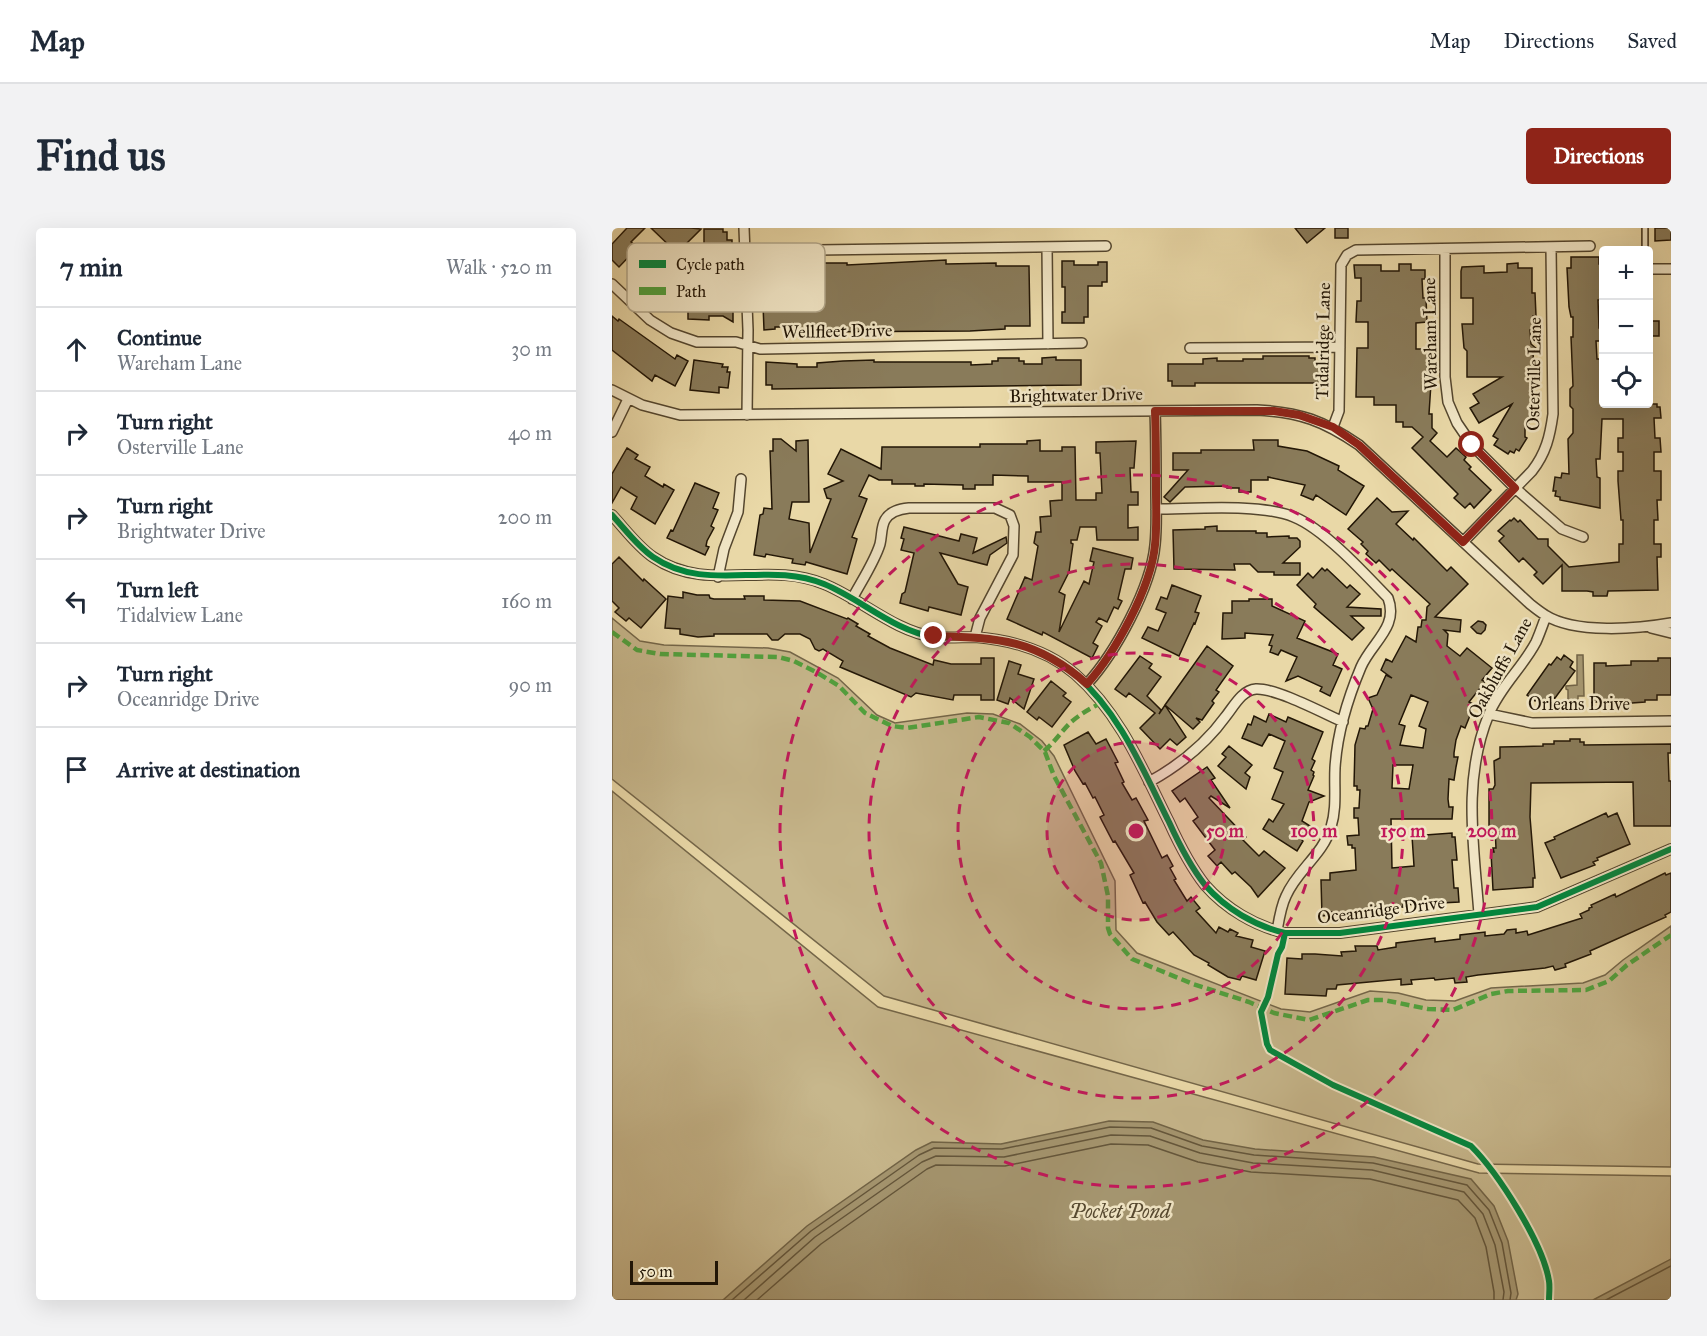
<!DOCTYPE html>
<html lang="en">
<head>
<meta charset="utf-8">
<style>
  :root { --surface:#fff; --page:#f2f2f3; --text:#1f2937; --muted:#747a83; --line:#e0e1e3; --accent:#8f2418 }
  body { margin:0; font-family:"IM FELL Great Primer",serif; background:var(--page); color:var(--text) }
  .controls { position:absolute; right:18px; top:18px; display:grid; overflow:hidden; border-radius:6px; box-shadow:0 6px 24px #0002 }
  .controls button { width:54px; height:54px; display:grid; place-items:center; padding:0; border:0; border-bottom:2px solid var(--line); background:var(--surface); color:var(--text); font:30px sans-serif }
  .scale { position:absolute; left:18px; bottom:15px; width:88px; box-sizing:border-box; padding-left:6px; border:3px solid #221606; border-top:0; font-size:16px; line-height:21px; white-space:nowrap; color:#221606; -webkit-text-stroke:4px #f1e6c6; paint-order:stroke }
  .stop { position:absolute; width:18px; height:18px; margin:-14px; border:4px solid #8f2418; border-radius:50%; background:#fff }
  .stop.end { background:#8f2418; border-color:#fff; box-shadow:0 2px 6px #0008 }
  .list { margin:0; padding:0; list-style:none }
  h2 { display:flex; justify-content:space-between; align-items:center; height:78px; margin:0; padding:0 24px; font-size:26px }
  h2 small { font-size:20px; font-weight:400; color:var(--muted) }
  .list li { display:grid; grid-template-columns:39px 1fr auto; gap:18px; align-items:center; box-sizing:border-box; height:84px; padding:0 24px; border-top:2px solid var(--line) }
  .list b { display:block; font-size:22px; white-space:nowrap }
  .list p { margin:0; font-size:20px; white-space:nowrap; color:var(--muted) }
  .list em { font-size:20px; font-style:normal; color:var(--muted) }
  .icon { flex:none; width:33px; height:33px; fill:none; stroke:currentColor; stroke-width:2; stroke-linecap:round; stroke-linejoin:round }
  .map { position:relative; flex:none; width:1059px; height:1072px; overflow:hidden; border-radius:6px }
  header { display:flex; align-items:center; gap:36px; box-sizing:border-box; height:84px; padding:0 30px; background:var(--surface); border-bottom:2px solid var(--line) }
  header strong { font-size:28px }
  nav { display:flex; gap:33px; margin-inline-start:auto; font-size:21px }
  .intro { display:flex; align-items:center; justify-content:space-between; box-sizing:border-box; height:144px; padding:0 36px }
  h1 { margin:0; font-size:42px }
  .button { padding:15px 27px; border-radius:6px; background:var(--accent); color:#fff; font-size:21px; font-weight:700 }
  main { display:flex; gap:36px; padding:0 36px }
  aside { flex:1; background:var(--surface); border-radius:6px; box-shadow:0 6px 24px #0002 }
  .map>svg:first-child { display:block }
  .green { fill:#c7b78c; stroke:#746649; stroke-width:1.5 }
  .water { fill:#a59670; stroke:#716346; stroke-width:1.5 }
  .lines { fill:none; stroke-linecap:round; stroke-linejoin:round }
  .shore { stroke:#64563b; stroke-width:1.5 }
  .building { fill:#897b5a; stroke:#221606; stroke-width:1.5; fill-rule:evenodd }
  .service-casing { stroke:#54462e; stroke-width:8 }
  .minor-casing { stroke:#54462e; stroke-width:12 }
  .service { stroke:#f1e6c6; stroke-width:4.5 }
  .minor { stroke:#f1e6c6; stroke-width:9 }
  .quiet { stroke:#50a13d; stroke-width:4.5; stroke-dasharray:9 4.5; stroke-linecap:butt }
  .cycleway-casing { stroke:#f1e6c6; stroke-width:10 }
  .cycleway { stroke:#00873e; stroke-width:6 }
  .route { stroke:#8f2418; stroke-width:8 }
  .ring { fill:none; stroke:#c2185b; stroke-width:3; stroke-dasharray:10 8 }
  .labels { text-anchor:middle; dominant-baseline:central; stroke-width:5; stroke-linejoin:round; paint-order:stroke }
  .street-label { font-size:18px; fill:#221606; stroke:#f1e6c6 }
  .water-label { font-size:20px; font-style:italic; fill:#564930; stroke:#f1e6c6 }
  .key { fill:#f1e6c6; stroke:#b3a88c; stroke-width:1.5 }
  .key-label { font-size:16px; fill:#221606 }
  .centre { fill:#c2185b; stroke:#f1e6c6; stroke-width:3 }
  .ring-label { font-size:18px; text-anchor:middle; font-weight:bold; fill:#c2185b; stroke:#f1e6c6; stroke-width:5; stroke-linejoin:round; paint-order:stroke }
</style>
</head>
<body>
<header>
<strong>Map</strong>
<nav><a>Map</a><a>Directions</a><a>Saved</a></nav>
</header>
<div class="intro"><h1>Find us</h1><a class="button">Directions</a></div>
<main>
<aside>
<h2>7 min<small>Walk · 520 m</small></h2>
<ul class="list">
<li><svg class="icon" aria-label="ahead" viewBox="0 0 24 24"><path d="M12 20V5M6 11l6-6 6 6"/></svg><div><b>Continue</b><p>Wareham Lane</p></div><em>30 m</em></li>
<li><svg class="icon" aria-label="right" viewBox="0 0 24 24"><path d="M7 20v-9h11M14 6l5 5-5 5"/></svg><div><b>Turn right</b><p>Osterville Lane</p></div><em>40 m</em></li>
<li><svg class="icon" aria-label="right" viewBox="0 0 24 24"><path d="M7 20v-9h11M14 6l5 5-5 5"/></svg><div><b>Turn right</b><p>Brightwater Drive</p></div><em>200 m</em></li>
<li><svg class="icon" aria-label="left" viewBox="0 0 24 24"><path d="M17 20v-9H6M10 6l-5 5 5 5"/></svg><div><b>Turn left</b><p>Tidalview Lane</p></div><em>160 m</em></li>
<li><svg class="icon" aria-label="right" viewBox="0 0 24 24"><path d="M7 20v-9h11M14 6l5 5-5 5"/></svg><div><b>Turn right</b><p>Oceanridge Drive</p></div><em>90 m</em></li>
<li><svg class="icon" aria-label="arrive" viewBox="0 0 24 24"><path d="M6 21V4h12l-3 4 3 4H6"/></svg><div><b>Arrive at destination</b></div></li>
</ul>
</aside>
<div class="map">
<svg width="1059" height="1072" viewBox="0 0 1059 1072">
  <rect width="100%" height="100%" fill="#e9d8a7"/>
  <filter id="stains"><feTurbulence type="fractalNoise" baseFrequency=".00333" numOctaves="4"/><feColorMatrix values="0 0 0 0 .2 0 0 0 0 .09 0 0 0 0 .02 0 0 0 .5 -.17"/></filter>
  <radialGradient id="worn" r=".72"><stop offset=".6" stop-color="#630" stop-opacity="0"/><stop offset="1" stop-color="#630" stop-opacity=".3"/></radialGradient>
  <path class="green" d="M0,390L28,413L52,417L156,420L178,424L226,450L265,487L283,495L355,485L381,486L408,496L430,513L442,528L503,653L504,702L525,725L669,781L698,784L758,763L786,765L814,772L843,773L879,760L971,755L993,747L1011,732L1059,698V939L866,936L272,768L0,551Z
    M0,563L266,779L867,945L1059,948V1072H0Z"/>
  <path class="water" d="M965,427H971L972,468H966V476H956V462L954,461V458L965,457Z
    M497,893L541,894L591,912L643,921L762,929L859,951L882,978L896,1013L906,1066L904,1072H111L195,998L304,922L320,914L389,916Z
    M1059,1031V1072H981Z"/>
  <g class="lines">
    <path class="shore" d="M120,1072L199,1003L307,927L322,920L390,921L498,899L539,900L590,918L642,927L761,935L855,957L877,982L890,1015L899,1065L898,1072
      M132,1072L203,1009L310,934L324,928L392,929L499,907L538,908L588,925L641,935L760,942L852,964L871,986L883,1017L892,1064L891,1072
      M145,1072L209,1016L315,941L324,937L393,938L499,916L536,917L586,934L639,944L758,951L846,972L863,990L874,1019L882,1064V1072
      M994,1072L1059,1038"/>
  </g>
  <path class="building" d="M15,0H33L19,14L26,19L7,39L0,32V16Z
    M39,0H79L89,1L65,25Z
    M683,0H713L695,15Z
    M723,0H736V10H723Z
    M1043,0H1059V12L1043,13Z
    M92,1H111V4H115V12H120V23H116L117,61H121V94L111,88H97V92L76,91V63L92,62Z
    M959,29H987V36H992L988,72H986L987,100H990V113H984L985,131H991L992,178L1012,177V176H1045V179H1048L1049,190H1042L1043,210H1048L1049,224H1042V243H1049V272H1045L1046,292H1042V316H1049V329H1045L1046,362L996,363L995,368H981V364L975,363H950V337L931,356L922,347L925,344L911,330L907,334L887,313L892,308L886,303L898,292L899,293L902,290L906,294L908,292L926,311H936V318L957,339L1007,334V316H1011V292H1009L1006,253V243H1011V224H1006V210H1011V191H990L988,231H984L985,249L988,250V280L948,272V269L943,268L944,263H941L943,249L949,250L950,245L957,246L956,211L961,205V181L958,178V161L961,158L959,109H961V89H959L957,79L955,40H959Z
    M334,32V36L384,35V38H417L418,98H393V101L358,103L190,104V101H182V99H163V101L152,102L150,51L153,38H175V35H235V37Z
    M450,33H462V37H486V34H495V54H490V58H476V89H472V95H450V84H453V59H450Z
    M906,35V40H920V65H923L924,88H921V100L918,102L919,116L926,122L921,126L922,135L919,137L920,162L924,168V171L919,178V189H917V195H913V209L915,210L907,223L904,221L902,225L898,223L896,226L882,217L886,211L881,208L900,176L867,195L858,180L867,175L861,166L890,149H855V123L852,120L850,96H861V70H849V43L850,39L872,38V45L895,44V36Z
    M787,36H799V42H813V51H810L811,70H814L815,94L804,95V121H815V139L819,155L817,186H820V200L825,205L818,213L835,229L844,220L854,229L852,232L859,239L857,241L879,262L862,280L858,275L853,280L842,270L846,266L800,220L811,209L800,199H791V194H784V177H762V169H744L745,120H756V94H744L745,73H749V50H743L742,37H769V43H787Z
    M0,88L6,93L7,91L63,131L65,127L76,133L63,158L43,147L40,153L0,122Z
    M1036,93H1047V108H1036Z
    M651,128H697V130H703V134L711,133V155H583V158H560V153H556V136H591V131L605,130V133H631V131H651Z
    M444,129V132H469V157L160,161V157H154V134L185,136V139H205V135L231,133L262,132V134H359V137L380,136V133H386V130H407V133H412V136H430V130Z
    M82,132L111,136L110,139H116L115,144H118L116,160L107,159V165L78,162Z
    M161,211H169L184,223V213L196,212L197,274H180L177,291L197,295L198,325L219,271L215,270L212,261L231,253L216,246L229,221L269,241L270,219H368V216H415V213L428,212V223H450V219H463L464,272H484V265H490L488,225H484V214L524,213L522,240H518L519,264H526V277H516V300L526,299V312H485L484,299H468L465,312H459V315L461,316L457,344L447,364L453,367L447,404L472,353L477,356L482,334L478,333L481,320L521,330L519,341H513L506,371L510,373L506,381L502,379L495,394L487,390L484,394L490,398L481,415L486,418L480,430L431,404L430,407L395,391L413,349L420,352L426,318L422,315L424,304H429L428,289L439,288L438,273L450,272V254H416V248L381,247V257H363V261H351V257L312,256V258H303V256H280V252H267L257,247L247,268L255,271L240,309L245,311L235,346L194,334L193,337L180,335L181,331L154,326L153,329L142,327L148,287L151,286L152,280L160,281L158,223H161Z
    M641,212H666V218L695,223L727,238L726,242L752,258L734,287L704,267L701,272L689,267L693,257L656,249V252H639V264H627V260H615V258L573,259L558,274L552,269L576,242H561V225H589V222H642Z
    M15,220L26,227L23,231L38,239L33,248L51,259L52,256L62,262L43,296L19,281L25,269L9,259L0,275V246Z
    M83,255L107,265L101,280L106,282L99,298L102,300L95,313L94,318L97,319L93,327L55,310L59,302L61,303Z
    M765,270L780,284L796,283L784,296L801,312L802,310L835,343L839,339L856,356L823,389L849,392L848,404L832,402L836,406L835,418L848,428L855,420L880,440L870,452L873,454L857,474L861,476L857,490L853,500L849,498L844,512L842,525V529H846L844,539L842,552L837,551L836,571L837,579H841L840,591H779L780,640L802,638L800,608L840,605V609H843L845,632H840L842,660H846L847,674L791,677V679L779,680V677L754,680L750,681V684H719V687L710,688L709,652H718V645L744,642L743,620H740V617H736L735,608L747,607L746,590H742V580H747L748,562H745V558H742L743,517L748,500L753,501L754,498H756L761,481L756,470L765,467L774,447L780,450L769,442L774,431L780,434L794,408L804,414L806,399H809L810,392H814L815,379L818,376L780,341L778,343L767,332L764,335L754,326L756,323L749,316L751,314L736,301ZM799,467L816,474L807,498L814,501L811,520L788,517L793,498L787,496ZM781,537H801L797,561L780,560Z
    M605,298V303H644V305H655V309L677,308V310H685L688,313V319L671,335H688V347H662V344H646L638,336H622L623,342L562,341L561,302L593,301V299Z
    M292,299L347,313L349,306L365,310L361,325L394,309L395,315L378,327L375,337L328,325L346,356L356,359L349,387L317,379L316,383L288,375L290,366L293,364L302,325L289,322L292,311L289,310Z
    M7,329L31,353L32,351L54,371L29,400L17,390L14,393L3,384L7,380L0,373V336Z
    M710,340L713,343L715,341L735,360L738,357L748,366L735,379L769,381V388H739L752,400L740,412L702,379L704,376L685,357L696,345L701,350Z
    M560,357L589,368L583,384L587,385L583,396L582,395L567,428L530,410L536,399L546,403L554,385L544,381L549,369L555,371Z
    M71,364L85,367H97L98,370L102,371H133L132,368H152V372L188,373L235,391L236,390L246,396L244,398L258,406L256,408L278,420L321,437L322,432L339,436H369V430H382V472H369V467H342L341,472L304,465L299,469L228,439L231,433L211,421L207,423L203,421L198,411L188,406H173L166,412H160L155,406H102V408L86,409L68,406V401L53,400L56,368L71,370Z
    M637,371H660V378L693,393L685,410L726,426L721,437L730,441L718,468L708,463L710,459L686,448L674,453L685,429L669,422L666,427L658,424L660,418L657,417L661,407L633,405V410L610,411L611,385H620V373H637Z
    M866,393L871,394L874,397L873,402L869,406L865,405L859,399Z
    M595,418L621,438L604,462L607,464L600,473L602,475L590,492L584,490L588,494L581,501L553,477Z
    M952,427L961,434L958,439L963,443L943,470L941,469L936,476L926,468L923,473L915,467L937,436L939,437L945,429L949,432Z
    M528,428L540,436L537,440L549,449L535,468L549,482L547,486L553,477L574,509L565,517L558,511L548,521L528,500L543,485L517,465L514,469L503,461Z
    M1046,430H1059V467H1045V472H1033V474L993,477V474H982V435H994V438L1019,437V433H1046Z
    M397,433L409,437L406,446L422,451L412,481L398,470L396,476L385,472Z
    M439,453L454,465L451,468L459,474L440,499L427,489L425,492L415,484Z
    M657,486L674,494L676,489L711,504L700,531L703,533L699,542L702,544L701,547L702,548L696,562L712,568L697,574L690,593L698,598L689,611L691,613L685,623L651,601L657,591L661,594L672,576L660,571L671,544L662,540L673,513L657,506L650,518L630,510L636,496L639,497L642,488L654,494Z
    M476,504L484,516L494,511L506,534L503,535L512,554L510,555L520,572L524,570L536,592L532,593L550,630L555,627L561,638L558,640L564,651L562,652L575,673L579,669L588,680L584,683L604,705L607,699L616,704L618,701L626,705L624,708L641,712L639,719L653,723L644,752L630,748L628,752L616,749L596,737L597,735L582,727L561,704L557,707L545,694L533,674L531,675L518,647L522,645L503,613L501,614L488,589L492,587L483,569L481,570L473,555L471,556L463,543L452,517Z
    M958,511H968V514H972V517L1059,516V525H1056L1057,553H1059V598H1022L1021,554L919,555L918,589L923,650H921V659L881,662L879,624H882L881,620H884L883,600H877V561H881L883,557L882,533L888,530V519L931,518V516H942V513H958Z
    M617,518L640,537L633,545L638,549L634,561L606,538L614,529L610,526Z
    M595,539L603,550L599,552L618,580L599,568L597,570L634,609L631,612L647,628L652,623L673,640L646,669L639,659L623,644L620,646L609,634L605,638L596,628L603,622L581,593L586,589L573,570L568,574L560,563Z
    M994,585L996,589L1005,585L1018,616L985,630L986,632L981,634L983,637L949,650L933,615L943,611L942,609Z
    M1053,645L1054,647L1059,645V684L1053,687L1054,689L978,723L979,726L953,736L954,739L943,742L941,738L933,740L866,747L854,749L855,754L843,755L842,750L823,752L822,750L799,752L800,756L789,757V751L725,757L724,761H715L714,768L673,766L675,730L690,731V726H703L730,728L729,724L744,723L743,718H765L766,722L784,719V715L823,710V714L848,711V707L873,704V708L892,706L895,702L904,701V705L915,703L916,707L970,690L968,686L977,682V680L980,679L979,677L1003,666L1004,669Z"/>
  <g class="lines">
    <g class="service-casing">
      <path id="service" d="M1033,0V22"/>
    </g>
    <g class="minor-casing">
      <path id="minor" d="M132,0L136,102L135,187
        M435,19L436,116
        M833,22V149L836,174L845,195L860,217L903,260L950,301L971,309
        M133,23L494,18
        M1036,41H1059
        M0,56L38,92L59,105L85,114H124L148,121L470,115
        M578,120L728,119
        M0,162L30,177L68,187L645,182C688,184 712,193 747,217L918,376C923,380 928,384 933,387C963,406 1025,401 1059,395
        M721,199L727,183L729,37L735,27L744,22L978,18
        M0,204L16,171
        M544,281C582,281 648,275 682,289C712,301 753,346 776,370C787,399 760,414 749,439C736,470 725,506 723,540C722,560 725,580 719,599C711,627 685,642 674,668C669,678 667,691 665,703
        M0,287C13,301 25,318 41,329C95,366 155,332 212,356C249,371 282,403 322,409C336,410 350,409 363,409C400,412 435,422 463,446C508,485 531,542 557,594C567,616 578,638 593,657C614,681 643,698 673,705H728L925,679L1059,621
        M851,314L920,243C934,225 938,208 941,186L939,19
        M106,349L112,321L126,284L129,251
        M240,371C249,354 263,333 268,316C270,308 269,299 273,292C278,283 288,281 297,280H383L398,287L402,298L401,327L368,390L363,409
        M1039,400L1059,405
        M475,456C503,425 539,360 543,317C545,299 544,280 544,262C544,235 544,209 543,183
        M877,486L920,495L1059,493
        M537,554C568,537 593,517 614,488C622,478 630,462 644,461C664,460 711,485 731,494
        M867,686C862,619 850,551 877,486C888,459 911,439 924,414C928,405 931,396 934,388"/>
    </g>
    <use href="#service" class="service"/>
    <use href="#minor" class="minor"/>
    <path class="quiet" d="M0,404L25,422L48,426L166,429L182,433L204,444L227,458L253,485L280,498L295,500L367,489L397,495L418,509L433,524L442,548L489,635L496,668V700L498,706L520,731L581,756L637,774L662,785L697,792L756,772H772L816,781L841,782L879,766L896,763L974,762L997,753L1015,737L1059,707
      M432,523C442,515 449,504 458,495C468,486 479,480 491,474"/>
    <g class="cycleway-casing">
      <path id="cycleway" d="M0,287C13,301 25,318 41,329C95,366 155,332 212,356C249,371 282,403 322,409C336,410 350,409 363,409C400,412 435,422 463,446C508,485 531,542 557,594C567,616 578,638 593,657C614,681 643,698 673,705H728L925,679L1059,621
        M673,705L670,719L666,726L656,769L649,784L655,816L658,822L721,857L859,918C886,945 931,1015 937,1053C938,1059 937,1066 937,1072"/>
    </g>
    <use href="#cycleway" class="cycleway"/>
  </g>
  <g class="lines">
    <path class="route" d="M322,408C387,410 424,411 475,456C503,425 539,360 543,317C545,299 544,280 544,262C544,235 544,209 543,183H662L687,187L721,199L747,217L851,314L903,260L860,217"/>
  </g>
  <circle cx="524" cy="603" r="89" fill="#c2185b" fill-opacity=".12"/>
  <g class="ring">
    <circle cx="524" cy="603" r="89"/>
    <circle cx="524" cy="603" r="178"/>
    <circle cx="524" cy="603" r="267"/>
    <circle cx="524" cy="603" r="356"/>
  </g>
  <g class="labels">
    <g class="street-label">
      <text transform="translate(225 103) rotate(-1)">Wellfleet Drive</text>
      <text transform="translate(818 106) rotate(-91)">Wareham Lane</text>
      <text transform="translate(711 113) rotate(-89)">Tidalridge Lane</text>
      <text transform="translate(922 146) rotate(-89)">Osterville Lane</text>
      <text transform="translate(464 167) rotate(-1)">Brightwater Drive</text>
      <text transform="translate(888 440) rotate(-61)">Oakbluffs Lane</text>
      <text x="967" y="476">Orleans Drive</text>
      <text transform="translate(769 682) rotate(-7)">Oceanridge Drive</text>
    </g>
    <g class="water-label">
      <text x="508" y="983">Pocket Pond</text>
    </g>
  </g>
  <rect x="15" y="15" width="198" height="69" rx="9" class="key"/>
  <rect x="27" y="32" width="27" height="8" fill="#00873e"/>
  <rect x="27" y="59" width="27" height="8" fill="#50a13d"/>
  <g class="key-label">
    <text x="64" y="42">Cycle path</text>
    <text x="64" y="69">Path</text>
  </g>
  <circle cx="524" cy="603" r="9" class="centre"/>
  <g class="ring-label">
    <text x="613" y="609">50 m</text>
    <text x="702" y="609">100 m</text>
    <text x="791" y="609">150 m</text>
    <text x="880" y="609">200 m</text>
  </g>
  <rect width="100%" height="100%" filter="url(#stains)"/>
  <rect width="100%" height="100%" fill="url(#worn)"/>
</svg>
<div class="controls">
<button>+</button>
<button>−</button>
<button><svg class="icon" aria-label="locate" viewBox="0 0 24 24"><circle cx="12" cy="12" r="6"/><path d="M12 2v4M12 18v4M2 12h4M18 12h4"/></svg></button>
</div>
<div class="scale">50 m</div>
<div class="stop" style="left:860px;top:217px"></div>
<div class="stop end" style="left:322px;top:408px"></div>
</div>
</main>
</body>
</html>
